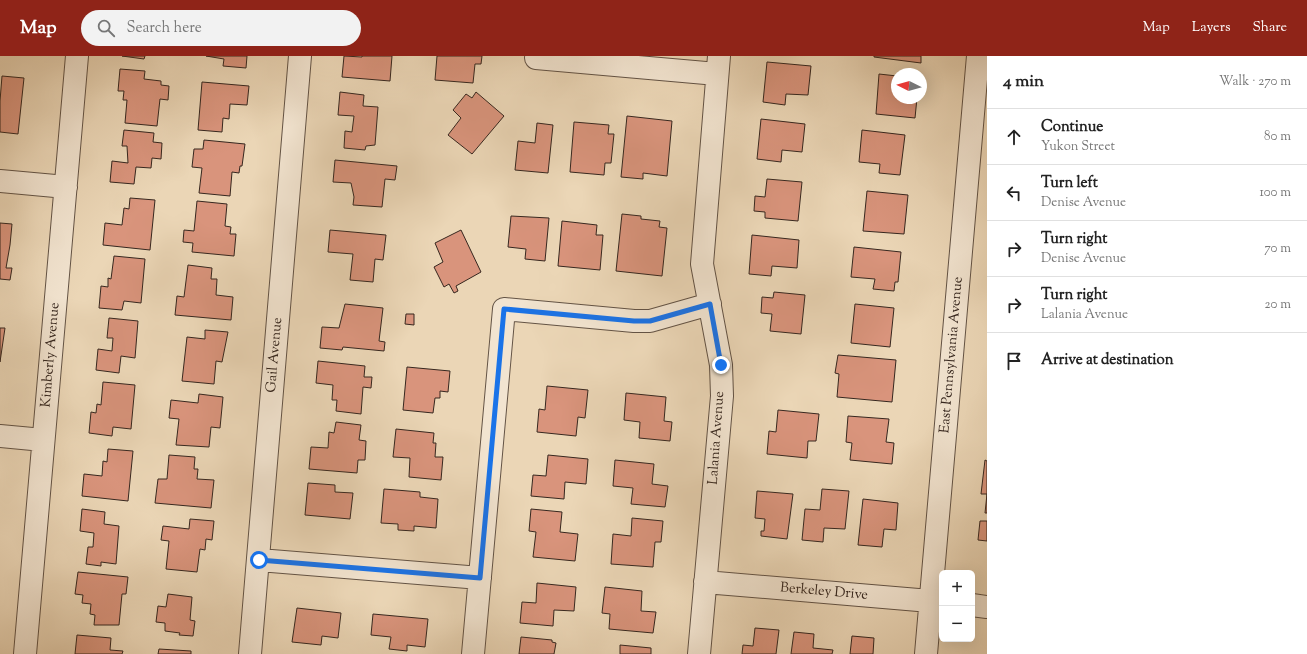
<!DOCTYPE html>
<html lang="en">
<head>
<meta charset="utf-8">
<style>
  :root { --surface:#fff; --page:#f2f2f2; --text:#222; --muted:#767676; --line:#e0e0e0; --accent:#8f2418 }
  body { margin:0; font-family:"Sorts Mill Goudy",serif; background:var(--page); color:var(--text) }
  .controls { position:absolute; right:12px; bottom:12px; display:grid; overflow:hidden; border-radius:6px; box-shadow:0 4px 16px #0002 }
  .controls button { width:36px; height:36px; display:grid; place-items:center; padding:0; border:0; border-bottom:1px solid var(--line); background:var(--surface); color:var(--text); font:20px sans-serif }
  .compass { position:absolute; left:891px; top:12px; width:36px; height:36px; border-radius:50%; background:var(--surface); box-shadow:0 4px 16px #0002; rotate:275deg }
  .stop { position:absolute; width:12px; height:12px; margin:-9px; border:3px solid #1a73e8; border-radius:50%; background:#fff }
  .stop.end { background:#1a73e8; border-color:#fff; box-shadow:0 1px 4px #0008 }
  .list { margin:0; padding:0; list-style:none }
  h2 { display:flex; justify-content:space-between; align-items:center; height:52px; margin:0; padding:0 16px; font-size:17px }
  h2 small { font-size:13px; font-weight:400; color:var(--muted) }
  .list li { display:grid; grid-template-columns:26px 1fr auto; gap:12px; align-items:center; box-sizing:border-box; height:56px; padding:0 16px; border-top:1px solid var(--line) }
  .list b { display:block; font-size:15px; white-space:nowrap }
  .list p { margin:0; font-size:13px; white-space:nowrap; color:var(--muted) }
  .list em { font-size:13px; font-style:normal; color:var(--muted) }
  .icon { flex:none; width:22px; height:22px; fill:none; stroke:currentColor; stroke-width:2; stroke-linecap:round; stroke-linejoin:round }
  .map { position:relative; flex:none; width:987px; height:598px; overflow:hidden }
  header { display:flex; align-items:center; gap:24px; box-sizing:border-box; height:56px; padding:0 20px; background:var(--accent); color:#fff }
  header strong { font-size:19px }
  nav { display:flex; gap:22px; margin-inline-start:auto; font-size:14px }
  .search { width:280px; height:36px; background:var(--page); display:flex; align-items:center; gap:10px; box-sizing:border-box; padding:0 14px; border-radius:22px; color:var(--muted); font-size:15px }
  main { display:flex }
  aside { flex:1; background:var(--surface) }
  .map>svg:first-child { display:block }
  .building { fill:#d9947c; stroke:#36271f }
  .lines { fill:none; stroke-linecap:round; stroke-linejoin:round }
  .minor-casing { stroke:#635345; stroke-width:24 }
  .minor { stroke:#f2e4d0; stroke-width:22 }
  .route { stroke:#1a73e8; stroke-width:5 }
  .labels { text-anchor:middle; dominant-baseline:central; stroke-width:3; stroke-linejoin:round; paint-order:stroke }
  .street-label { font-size:14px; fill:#36271f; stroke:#f2e4d0 }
</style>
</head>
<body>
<header>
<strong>Map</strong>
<div class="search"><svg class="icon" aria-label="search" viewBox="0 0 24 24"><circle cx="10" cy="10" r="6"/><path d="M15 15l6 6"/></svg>Search here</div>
<nav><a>Map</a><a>Layers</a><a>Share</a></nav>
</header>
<main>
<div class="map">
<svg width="987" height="598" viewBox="0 0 987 598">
  <rect width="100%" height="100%" fill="#ebd6b6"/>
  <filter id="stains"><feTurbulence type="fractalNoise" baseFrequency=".005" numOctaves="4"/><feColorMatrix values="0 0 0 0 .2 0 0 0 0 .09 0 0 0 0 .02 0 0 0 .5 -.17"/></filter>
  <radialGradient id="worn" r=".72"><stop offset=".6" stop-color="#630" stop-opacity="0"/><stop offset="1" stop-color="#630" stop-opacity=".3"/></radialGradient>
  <path class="building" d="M122,0H145L144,3Z
    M206,0H247L246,12L223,10L224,3Z
    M344,0L362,1V0H392L390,25L342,21Z
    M437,0H482L481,8H475L473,27L435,24Z
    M874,0H921V7L874,1Z
    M767,6L811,10L808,39L786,38L785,49L763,46Z
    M120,13L145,15L144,23L161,25V29L169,30L168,44L160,43L157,70L125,67L127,44H123L124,35H118Z
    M879,18L897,20V42H917L915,62L876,58Z
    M2,20L24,22L18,78L0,76V45Z
    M202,26L249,30L247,49L230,48L229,63L223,62L222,76L198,74Z
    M340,36L364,39L363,50L378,51L375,89L366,90L365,94L344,92L345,75L352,76L354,60L338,59Z
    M476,36L504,60L472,98L448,79L461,62L453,54L466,38L472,42Z
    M627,60L672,65L667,120L643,117V123L621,121Z
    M761,63L805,68L802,96L782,94L781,106L757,103Z
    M574,66L609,69L608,78H614L611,107H605L604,119L570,116Z
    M537,67L553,69L548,117L515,114L518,85L535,87Z
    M124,74L154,77L153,86L162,87L161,103L152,102L151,112L136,111L134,128L110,126L112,105L128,107L127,90H122Z
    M862,74L905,79L900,119L879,117L880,108L859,106Z
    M204,84L245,88L242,110H240L239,117L232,116L230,140L199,137L202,112L192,111L194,93H203Z
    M335,104L397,110L395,124L385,123L382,151L353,149L354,141L351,127L333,126Z
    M767,123L802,126L798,165L765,162V156L754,155L755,140L765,141Z
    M867,135L908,139L904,178L863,175Z
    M130,142L155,144L150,194L103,189L105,167L122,169L124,152L129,153Z
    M197,145L227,148L225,170L231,171L230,178H236L234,200L192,196L193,187L183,186L184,174L194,175Z
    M622,158L641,160V163L660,165L659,171L667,172L662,220L616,215Z
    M511,160L549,162L545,205L525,203L526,193L508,191Z
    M562,165L597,169L596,179H603L600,214L558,210Z
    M0,167L12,168L10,189L6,212H12L10,224L0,223Z
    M330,174L386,179L383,204L375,203L373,226L350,224L353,198L328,196Z
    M461,174L481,216L456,230L458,235L454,237L449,228L444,231L434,211L443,206L435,187Z
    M752,179L799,184L797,212L772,210L771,220L749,218Z
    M854,191L901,196L898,226H895L894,235L873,233L875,223L851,221Z
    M114,200L145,203L141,247L124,245L122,254L99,252L101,230L108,231V222L111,223Z
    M188,209L212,212L211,223H217L216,239L233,241L231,264L175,259L177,240L184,241Z
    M774,236L805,239L801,278L770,275L772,258L761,257L762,241L773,242Z
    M345,248L383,252L379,285L385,286L384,295L343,291L342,294L320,292L322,271L339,272Z
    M855,248L894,252L890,291L851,287Z
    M406,258H414V269L405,268Z
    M109,262L138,265L135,302L121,300L119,317L96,314L98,293L112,295L113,282H107Z
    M0,272H5L0,306Z
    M205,274L228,276L222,306L216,305L214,328L182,325L187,281L205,283Z
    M838,299L896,304L892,346L837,341L839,318L835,317Z
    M318,305L365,310L364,321H372L371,332L363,331L361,358L336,355L337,344H332L333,329L316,327Z
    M407,311L450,315L448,336L440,335V342H435L433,357L403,354Z
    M103,326L135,329L131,373L113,371L112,380L89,377L91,356L96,357L97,348L101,349Z
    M547,330L588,334L585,362L578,361L576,380L537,376L539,353L545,354Z
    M626,337L666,341L664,365L672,366L670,385L639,382L640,366L624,364Z
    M199,338L223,341L220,372L211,371L209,391L176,389L179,363L169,362L171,344L198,347Z
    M778,354L819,358L816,385H808L807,402L767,398L769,375L776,376Z
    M848,360L889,363L886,386L894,387L892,408L850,404L852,387L846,386Z
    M336,366L361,369L359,384L366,385L365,404H358L357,417L309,413L311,391L328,392L329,376L334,377Z
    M396,373L434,377L433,387H436L435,401H443L441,424L409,421L410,402L393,401Z
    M108,393L133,395L128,445L82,440L84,418L102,420L103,405L107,406Z
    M169,399L195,401L194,413H198L197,423L214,424L211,452L155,447L158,423H167Z
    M548,399L588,403L586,428L565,426L564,443L531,440L533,419L546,420Z
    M615,404L654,408L652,428L668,430L665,451L631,448L633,432L613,430Z
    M985,404L987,405V457H985L987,438H981Z
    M308,427L335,429V436L353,437L350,463L305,459Z
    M384,433L420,436V441L438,443L436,472L414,470V475L398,474V468L381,467Z
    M822,433L849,435L845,473L824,472L823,486L802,484L805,453L820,454Z
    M757,435L793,438L787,483L761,480V475H764L765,463L755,462Z
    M863,443L898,447L896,474L884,473L882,491L858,489Z
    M82,453L105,456L104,468L119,470L116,508L101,506V510L86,508L88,491H93L94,477L80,475Z
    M531,453L562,456L560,476L578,478L575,505L533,501L536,476L529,475Z
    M632,462L663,465L661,486H655L653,511L611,508L613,478L631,480Z
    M190,463L214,465L212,484L206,483L205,494L200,493L197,516L166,513L169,485L161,484L163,470L189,473Z
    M980,465H987V485L978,484Z
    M78,516L128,521L126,538H122L119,569H94L95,559L90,558L91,548L82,547L83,539L75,538Z
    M537,527L576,531L574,555L554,554L553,570L520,567L522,546L536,547Z
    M605,531L642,535L641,555L656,556L653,577L609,573L610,558L602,557Z
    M168,538L192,541L190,564L195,565L193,580L179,579L180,577L165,575V567L156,566L158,550L166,551Z
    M297,552L341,557L338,582L322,580L321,589L292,586Z
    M373,558L428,563L425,591L407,589V595L389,593L391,581L371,579Z
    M755,572L779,574L776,598H742L743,589L753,590Z
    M794,576L814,578L813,592L833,594L832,598H791Z
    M77,579L111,582L110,594L123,595L122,598H75Z
    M852,580L874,582L873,598H850Z
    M521,581L552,584V586L556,587L554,598H519Z
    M620,589L651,592V598H620Z
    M159,593L191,595V598H158Z"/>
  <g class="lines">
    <g class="minor-casing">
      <path id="minor" d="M536,2L717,18
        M0,125L66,131
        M0,380L43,384
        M259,504L480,522
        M705,526L942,546
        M972,549L987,551
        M25,598L77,0
        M250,598L300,0
        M473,598L504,253L634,265H650L710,248
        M699,598L722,340L721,309L702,208L719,0
        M926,598L978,0"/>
    </g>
    <use href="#minor" class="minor"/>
  </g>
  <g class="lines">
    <path class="route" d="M259,504L480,522L504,253L634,265H650L710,248L721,309"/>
  </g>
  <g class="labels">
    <g class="street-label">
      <text transform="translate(51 299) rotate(-85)">Kimberly Avenue</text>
      <text transform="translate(275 299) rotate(-85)">Gail Avenue</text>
      <text transform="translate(952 299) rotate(-85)">East Pennsylvania Avenue</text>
      <text transform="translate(717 382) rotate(-86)">Lalania Avenue</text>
      <text transform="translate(824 536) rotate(5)">Berkeley Drive</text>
    </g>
  </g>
  <rect width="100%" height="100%" filter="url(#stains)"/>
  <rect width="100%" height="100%" fill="url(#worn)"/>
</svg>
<div class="controls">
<button>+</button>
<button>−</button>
</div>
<svg class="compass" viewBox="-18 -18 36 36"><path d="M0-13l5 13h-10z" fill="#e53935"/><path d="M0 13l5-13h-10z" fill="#767676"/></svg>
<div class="stop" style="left:259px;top:504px"></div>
<div class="stop end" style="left:721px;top:309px"></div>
</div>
<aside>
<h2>4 min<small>Walk · 270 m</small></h2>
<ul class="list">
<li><svg class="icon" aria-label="ahead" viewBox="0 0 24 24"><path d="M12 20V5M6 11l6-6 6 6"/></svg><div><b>Continue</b><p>Yukon Street</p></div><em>80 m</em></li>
<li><svg class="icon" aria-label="left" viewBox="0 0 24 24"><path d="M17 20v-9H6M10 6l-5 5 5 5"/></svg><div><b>Turn left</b><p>Denise Avenue</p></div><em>100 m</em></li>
<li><svg class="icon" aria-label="right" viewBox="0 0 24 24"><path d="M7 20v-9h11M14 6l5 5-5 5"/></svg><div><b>Turn right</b><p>Denise Avenue</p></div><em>70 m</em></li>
<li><svg class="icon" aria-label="right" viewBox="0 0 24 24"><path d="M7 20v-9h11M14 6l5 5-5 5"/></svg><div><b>Turn right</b><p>Lalania Avenue</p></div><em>20 m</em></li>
<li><svg class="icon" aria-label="arrive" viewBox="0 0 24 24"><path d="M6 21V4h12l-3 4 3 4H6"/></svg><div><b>Arrive at destination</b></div></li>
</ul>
</aside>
</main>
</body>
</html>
